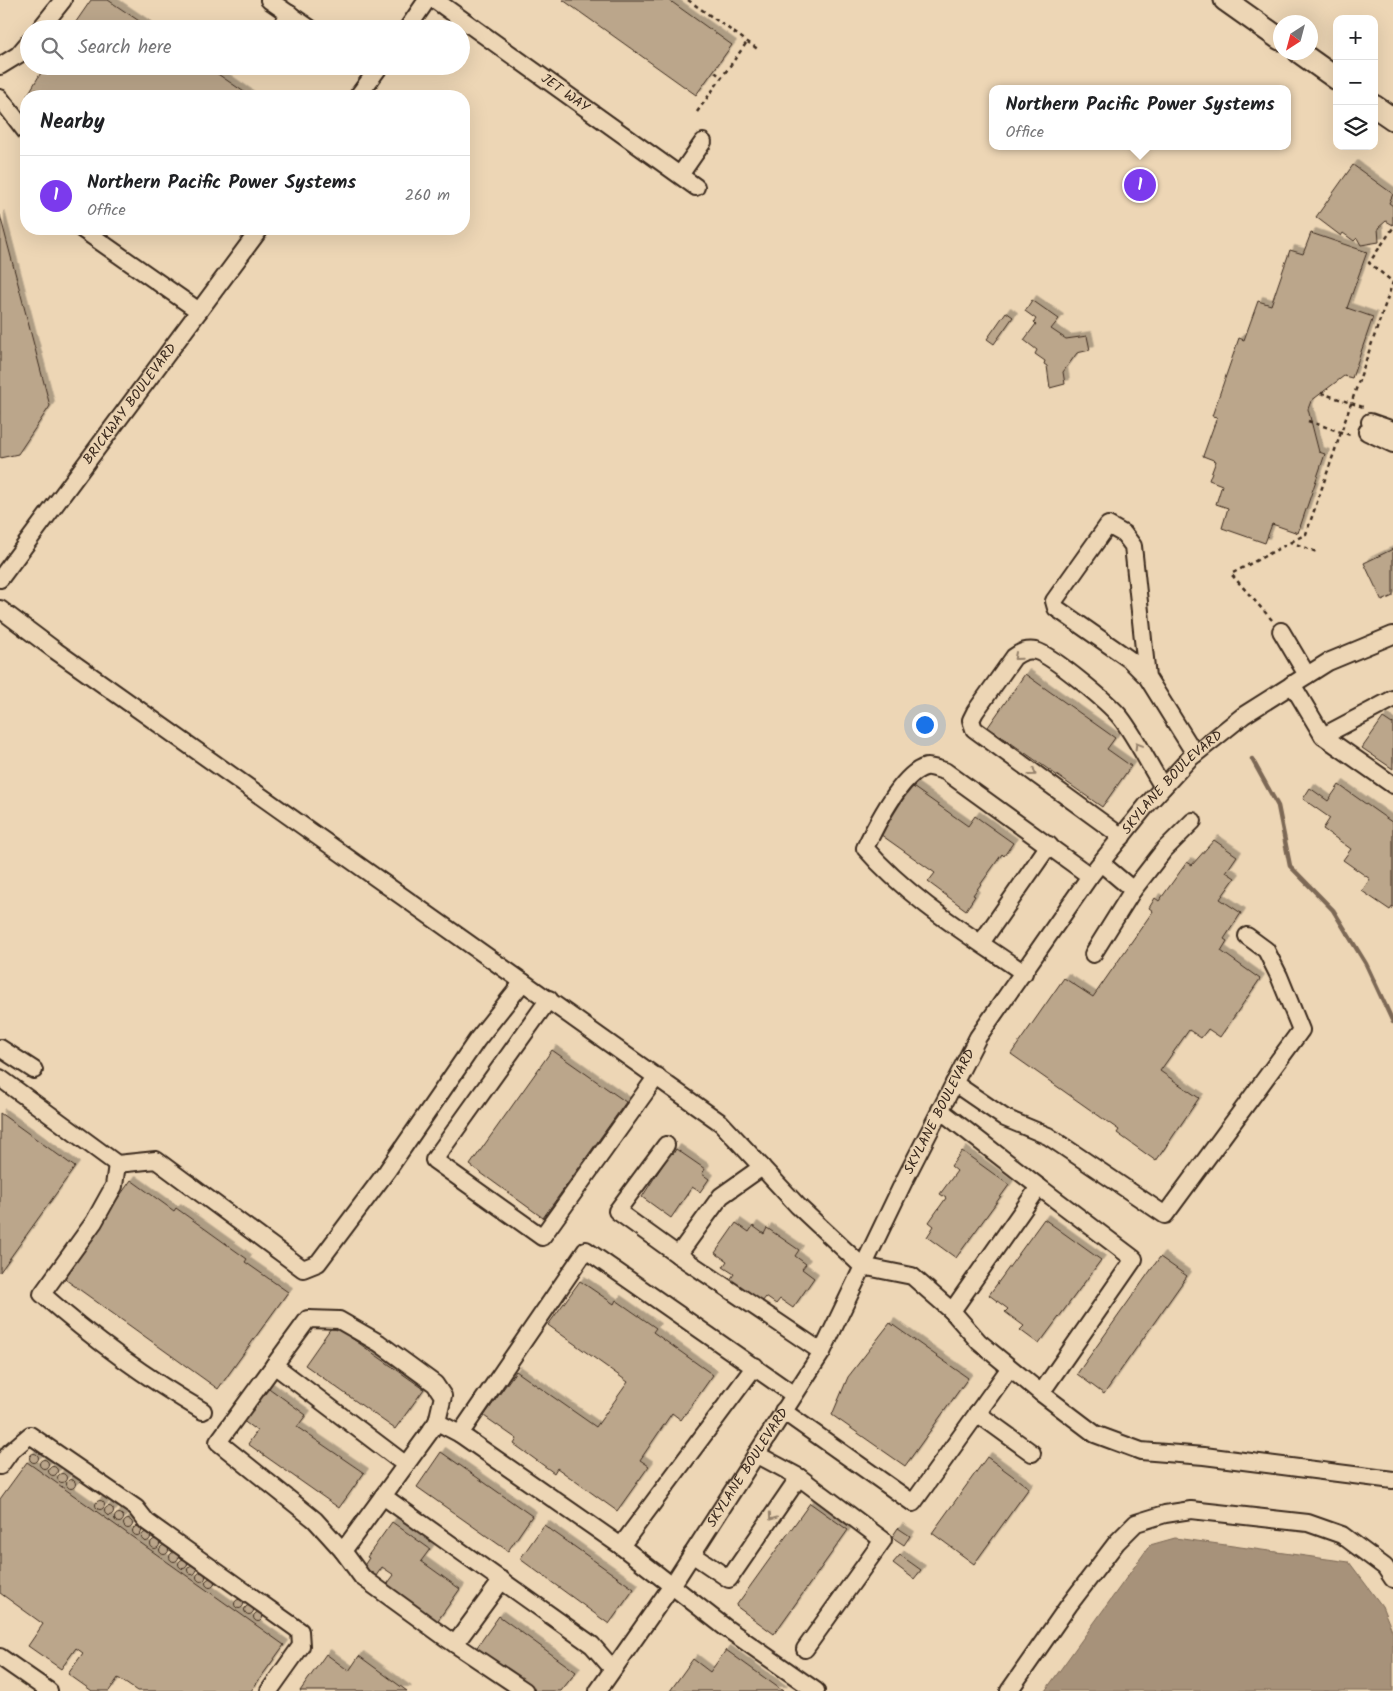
<!DOCTYPE html>
<html lang="en">
<head>
<meta charset="utf-8">
<style>
  :root { --surface:#fff; --page:#f6f6f6; --text:#202124; --muted:#757577; --line:#e0e0e0; --accent:#7c3aed }
  body { margin:0; font-family:Kalam,sans-serif; background:var(--page); color:var(--text) }
  .controls { position:absolute; right:15px; top:15px; display:grid; overflow:hidden; border-radius:10px; box-shadow:0 5px 20px #0002 }
  .controls button { width:45px; height:45px; display:grid; place-items:center; padding:0; border:0; border-bottom:1px solid var(--line); background:var(--surface); color:var(--text); font:25px sans-serif }
  .compass { position:absolute; left:1273px; top:15px; width:45px; height:45px; border-radius:50%; background:var(--surface); box-shadow:0 5px 20px #0002; rotate:216deg }
  .you { position:absolute; left:924px; top:724px; width:18px; height:18px; margin:-12px; border:4px solid #fff; border-radius:50%; background:#1a73e8; box-shadow:0 0 0 8px #1a73e833 }
  .badge { display:grid; place-items:center; width:32px; height:32px; border-radius:50%; background:var(--accent); color:#fff; font-size:16px; font-weight:700 }
  .pin { position:absolute; translate:-50% -50%; border:2px solid #fff; box-shadow:0 1px 5px #0006 }
  .popup { position:absolute; left:989px; top:85px; width:302px; height:65px; box-sizing:border-box; display:grid; place-content:center; border-radius:10px; background:var(--surface); filter:drop-shadow(0 1px 4px #0005); font-size:16px; white-space:nowrap; color:var(--muted) }
  .popup b { font-size:19px; color:var(--text) }
  .popup::after { content:''; position:absolute; left:50%; top:100%; margin-left:-10px; border:10px solid transparent; border-top-color:var(--surface) }
  .list { margin:0; padding:0; list-style:none }
  h2 { display:flex; justify-content:space-between; align-items:center; height:65px; margin:0; padding:0 20px; font-size:21px }
  h2 small { font-size:16px; font-weight:400; color:var(--muted) }
  .list li { display:grid; grid-template-columns:32px 1fr auto; gap:15px; align-items:center; box-sizing:border-box; height:80px; padding:0 20px; border-top:1px solid var(--line) }
  .list b { display:block; font-size:19px; white-space:nowrap }
  .list p { margin:0; font-size:16px; white-space:nowrap; color:var(--muted) }
  .list em { font-size:16px; font-style:normal; color:var(--muted) }
  .icon { flex:none; width:28px; height:28px; fill:none; stroke:currentColor; stroke-width:2; stroke-linecap:round; stroke-linejoin:round }
  .map { position:relative; flex:none; width:1393px; height:1691px; overflow:hidden }
  .search { position:absolute; background:var(--surface); box-shadow:0 5px 20px #0002; left:20px; top:20px; width:450px; height:55px; display:flex; align-items:center; gap:12px; box-sizing:border-box; padding:0 18px; border-radius:28px; color:var(--muted); font-size:19px }
  .panel { position:absolute; background:var(--surface); box-shadow:0 5px 20px #0002; left:20px; top:90px; width:450px; height:145px; border-radius:20px }
  .map>svg:first-child { display:block }
  .water { fill:#a7927a; stroke:#7c6855 }
  .lines { fill:none; stroke-linecap:round; stroke-linejoin:round }
  .stream { stroke:#7c6855; stroke-width:4.5 }
  .building { fill:#bba68b; stroke:#3b2a1e; filter:url(#shadow) }
  .minor-casing { stroke:#3b2a1e; stroke-width:20 }
  .major-casing { stroke:#3b2a1e; stroke-width:25 }
  .path { stroke:#3b2a1e; stroke-width:2.5; stroke-dasharray:4 4; stroke-linecap:butt }
  .minor { stroke:#edd6b5; stroke-width:16 }
  .major { stroke:#edd6b5; stroke-width:21 }
  .oneway { stroke:#94806a }
  .labels { text-anchor:middle; dominant-baseline:central; stroke-width:4.5; stroke-linejoin:round; paint-order:stroke }
  .street-label { font-size:14px; fill:#3b2a1e; stroke:#edd6b5 }
</style>
</head>
<body>
<div class="map">
<svg width="1393" height="1691" viewBox="0 0 1393 1691">
  <defs>
    <filter id="shadow"><feDropShadow dx="4.5" dy="-4.5" stdDeviation="0" flood-color="#0004"/></filter>
  </defs>
  <rect width="100%" height="100%" fill="#edd6b5"/>
  <filter id="ink" filterUnits="userSpaceOnUse"><feTurbulence type="fractalNoise" baseFrequency=".02" numOctaves="2"/><feDisplacementMap in="SourceGraphic" scale="10" xChannelSelector="R" yChannelSelector="G"/><feConvolveMatrix kernelMatrix="1 2 1 2 8 2 1 2 1" color-interpolation-filters="sRGB"/></filter>
  <g filter="url(#ink)">
    <path class="water" d="M1175,1538L1349,1562L1382,1606L1393,1633V1691H1045L1150,1545Z"/>
    <g class="lines">
      <path class="stream" d="M1252,759L1278,806L1290,866L1333,910L1366,964L1393,1022"/>
    </g>
    <path class="building" d="M91,0H108L151,29H71Z
      M563,0H669L732,45L696,95Z
      M45,66H206L250,96H27Z
      M1353,165L1393,194L1389,203L1393,206V225L1386,221L1378,228L1379,242L1361,245L1357,238L1354,241L1343,233L1341,236L1316,217Z
      M0,215L50,406L18,454L0,458Z
      M1311,233L1367,252L1347,308L1373,317L1352,378L1344,376L1311,401L1308,409L1319,452L1325,454L1298,533L1272,524L1265,543L1222,528L1228,508L1216,504L1222,485L1209,480L1216,461L1203,456L1217,417L1212,416L1239,338L1244,340L1258,301L1271,305L1290,250L1303,254Z
      M1032,300L1059,319L1051,329L1066,339L1087,336L1090,350L1077,353L1063,372L1065,384L1050,388L1047,366L1044,364L1045,361L1035,354L1037,350L1024,340L1036,324L1034,322L1036,319L1025,311Z
      M1006,312L1013,317L994,344L987,339Z
      M1393,549V596L1382,601L1364,563Z
      M1025,674L1115,738L1107,749L1131,766L1102,807L988,727Z
      M1383,718L1392,724L1393,723V769L1362,748Z
      M910,785L968,826L975,816L1013,843L1004,856L1002,854L973,895L975,896L966,910L928,882L935,873L877,832Z
      M1339,785L1393,823V906L1390,910L1362,891L1370,879L1343,860L1351,849L1323,829L1330,818L1303,799L1310,788L1328,801Z
      M1214,840L1237,856L1226,872L1235,878L1220,899L1241,913L1224,939L1227,941L1221,951L1260,979L1220,1037L1208,1029L1201,1038L1189,1030L1160,1071L1199,1098L1156,1161L1117,1133L1119,1130L1011,1054L1064,978L1093,997L1153,911L1149,908L1155,898L1159,901L1187,862L1192,865Z
      M552,1050L626,1102L543,1218L470,1165Z
      M0,1113L75,1167L0,1272Z
      M676,1149L705,1169L702,1174L709,1179L700,1192L692,1187L671,1218L642,1197L671,1152L673,1154Z
      M962,1151L1009,1185L956,1258L927,1237L934,1226L929,1222L946,1198L940,1194L957,1171L951,1166Z
      M131,1180L174,1211L176,1208L247,1259L245,1262L288,1292L218,1389L62,1277Z
      M1044,1219L1101,1260L1039,1344L1020,1330L1024,1326L1005,1312L1008,1309L989,1295Z
      M736,1223L749,1232L753,1226L764,1234L767,1228L799,1250L795,1256L806,1264L802,1269L814,1278L793,1308L780,1299L776,1304L766,1297L762,1302L730,1280L734,1274L723,1267L727,1261L715,1253Z
      M1160,1257L1187,1276L1104,1394L1077,1374Z
      M580,1281L614,1304L616,1300L656,1328L653,1332L713,1375L681,1420L672,1413L640,1460L649,1466L617,1511L557,1468L554,1473L514,1444L517,1439L484,1416L516,1371L596,1427L628,1382L548,1325Z
      M890,1323L968,1378L905,1466L832,1415L848,1377Z
      M333,1325L424,1389L395,1429L305,1365Z
      M266,1386L306,1415L297,1427L364,1473L339,1508L248,1444L257,1431L242,1420Z
      M441,1452L532,1516L508,1551L417,1487Z
      M29.5 1458a4.5 4.5 0 1 1 9 0a4.5 4.5 0 1 1-9 0Z
      M987,1457L1029,1488L974,1564L932,1533Z
      M39.5 1464a4.5 4.5 0 1 1 9 0a4.5 4.5 0 1 1-9 0Z
      M27,1462L284,1645L251,1691H137L118,1678L109,1691H92L68,1674L83,1653L76,1648L61,1669L28,1646L43,1624L0,1593V1499Z
      M48.5 1471a4.5 4.5 0 1 1 9 0a4.5 4.5 0 1 1-9 0Z
      M57.5 1478a4.5 4.5 0 1 1 9 0a4.5 4.5 0 1 1-9 0Z
      M66.5 1484a4.5 4.5 0 1 1 9 0a4.5 4.5 0 1 1-9 0Z
      M95.5 1505a4.5 4.5 0 1 1 9 0a4.5 4.5 0 1 1-9 0Z
      M810,1503L848,1530L774,1634L736,1606Z
      M104.5 1511a4.5 4.5 0 1 1 9 0a4.5 4.5 0 1 1-9 0Z
      M114.5 1518a4.5 4.5 0 1 1 9 0a4.5 4.5 0 1 1-9 0Z
      M123.5 1524a4.5 4.5 0 1 1 9 0a4.5 4.5 0 1 1-9 0Z
      M392,1522L430,1549L421,1561L460,1589L436,1623L385,1587L394,1575L382,1567L376,1576L363,1567L369,1558L367,1557Z
      M544,1525L634,1589L609,1624L520,1559Z
      M132.5 1531a4.5 4.5 0 1 1 9 0a4.5 4.5 0 1 1-9 0Z
      M898,1528L910,1536L904,1545L892,1537Z
      M141.5 1537a4.5 4.5 0 1 1 9 0a4.5 4.5 0 1 1-9 0Z
      M150.5 1544a4.5 4.5 0 1 1 9 0a4.5 4.5 0 1 1-9 0Z
      M159.5 1550a4.5 4.5 0 1 1 9 0a4.5 4.5 0 1 1-9 0Z
      M169.5 1557a4.5 4.5 0 1 1 9 0a4.5 4.5 0 1 1-9 0Z
      M900,1555L921,1570L914,1579L893,1563Z
      M178.5 1564a4.5 4.5 0 1 1 9 0a4.5 4.5 0 1 1-9 0Z
      M187.5 1570a4.5 4.5 0 1 1 9 0a4.5 4.5 0 1 1-9 0Z
      M196.5 1577a4.5 4.5 0 1 1 9 0a4.5 4.5 0 1 1-9 0Z
      M205.5 1583a4.5 4.5 0 1 1 9 0a4.5 4.5 0 1 1-9 0Z
      M234.5 1604a4.5 4.5 0 1 1 9 0a4.5 4.5 0 1 1-9 0Z
      M244.5 1610a4.5 4.5 0 1 1 9 0a4.5 4.5 0 1 1-9 0Z
      M253.5 1617a4.5 4.5 0 1 1 9 0a4.5 4.5 0 1 1-9 0Z
      M499,1616L576,1672L561,1691H531L475,1650Z
      M726,1650L783,1691H670L693,1659L710,1672Z
      M326,1654L349,1671L359,1656L407,1691H300Z"/>
    <g class="lines">
      <g class="minor-casing">
        <g id="minor">
          <path d="M269,0L311,29"/>
          <path id="s1" d="M435,0L696,187"/>
          <path d="M40,29L63,0"/>
          <path d="M279,29L290,14"/>
          <path d="M407,29L427,0"/>
          <path d="M0,66L18,55L29,42"/>
          <path d="M358,96L380,66"/>
          <path d="M0,98L26,132"/>
          <path d="M680,175L703,142"/>
          <path d="M82,229L199,311"/>
          <path d="M1370,422L1393,430"/>
          <path d="M1367,432L1393,444"/>
          <path id="s2" d="M0,579L260,229"/>
          <path d="M0,609L56,651L523,982"/>
          <path d="M1281,631L1307,675"/>
          <path d="M1147,677L1133,546L1124,534L1108,525L1054,601L1056,608L1129,659L1147,677L1195,754"/>
          <path d="M1292,684L1323,736L1393,699"/>
          <path d="M1323,736L1393,785"/>
          <path d="M1122,837L974,729L971,720L975,712L1014,657C1021,652 1027,649 1036,651C1053,656 1109,703 1121,718C1137,739 1149,765 1163,787"/>
          <path d="M1101,863L1133,890L1164,850L1193,821"/>
          <path d="M981,943L1049,845"/>
          <path d="M1093,954L1133,890"/>
          <path d="M1024,973C969,935 909,899 865,848C875,827 902,772 926,767C931,766 939,770 945,771L1090,876"/>
          <path d="M549,999L434,1160L542,1237L657,1076"/>
          <path d="M0,1048L34,1070"/>
          <path d="M0,1078L117,1164L156,1160L303,1269L318,1263L387,1171L477,1040L523,982L721,1123L798,1206L862,1266L912,1276L952,1311L1039,1187L940,1110"/>
          <path d="M954,1083L1005,1118L1048,1136L1165,1215L1301,1030L1279,976L1266,950L1247,936"/>
          <path d="M666,1145L617,1211L678,1255L721,1196L762,1167"/>
          <path d="M117,1164L114,1186L94,1222L42,1294C94,1340 143,1376 203,1411"/>
          <path d="M678,1255L822,1352"/>
          <path d="M952,1311L979,1342L1041,1393L1134,1259L1039,1187"/>
          <path d="M274,1365L406,1465"/>
          <path d="M1041,1393L1095,1434L1141,1451L1204,1456L1393,1480"/>
          <path d="M794,1395L586,1250L460,1434L621,1546L726,1628L816,1691"/>
          <path d="M783,1411L913,1503L1009,1369"/>
          <path d="M977,1413L1032,1453"/>
          <path d="M460,1434L437,1422L343,1551L362,1577L446,1638L525,1691"/>
          <path d="M756,1454L799,1477L883,1540L805,1649"/>
          <path d="M0,1466L10,1452L30,1435L136,1508L147,1522L300,1631L301,1646L269,1691"/>
          <path d="M383,1496L592,1645L612,1668"/>
          <path d="M621,1546L755,1366"/>
          <path d="M343,1551L315,1520L218,1442L308,1319L339,1320L379,1343L435,1384L443,1396L437,1422"/>
          <path d="M692,1554L729,1579L799,1477"/>
          <path d="M455,1644L502,1580"/>
          <path d="M0,1657L49,1691"/>
          <path id="s3" d="M598,1691L673,1584L822,1352L906,1177L978,1037L1090,876L1146,806L1189,759L1244,715L1328,662L1393,635"/>
          <path d="M1009,1691L1069,1605L1117,1542L1136,1523L1165,1514L1191,1510L1308,1523L1342,1535L1385,1567L1393,1579"/>
        </g>
      </g>
      <g class="major-casing">
        <path id="major" d="M1225,0L1280,39
          M1299,52L1337,79
          M1374,106L1393,119"/>
      </g>
      <path class="path" d="M688,0L759,50
        M715,72L722,78
        M697,112L747,42
        M1321,393L1366,408
        M1308,421L1353,436
        M1291,542L1306,534L1393,282L1369,263L1393,228
        M1272,620L1231,574L1291,542L1319,553"/>
      <use href="#minor" class="minor"/>
      <use href="#major" class="major"/>
    </g>
    <defs><path id="oneway-chevron" d="M-2-3.5L2.5 0L-2 3.5" fill="none" stroke-width="1.6" stroke-linecap="round" stroke-linejoin="round" transform="scale(1.25)"/></defs>
    <g class="oneway">
      <use href="#oneway-chevron" transform="translate(1017 657) rotate(139)"/>
      <use href="#oneway-chevron" transform="translate(1138 746) rotate(-121)"/>
      <use href="#oneway-chevron" transform="translate(1033 773) rotate(36)"/>
      <use href="#oneway-chevron" transform="translate(772 1517) rotate(125)"/>
    </g>
  </g>
  <g class="labels">
    <g class="street-label">
      <text stroke="none"><textPath href="#s1" startOffset="160">JET WAY</textPath></text>
      <text stroke="none"><textPath href="#s2" startOffset="218">BRICKWAY BOULEVARD</textPath></text>
      <text stroke="none"><textPath href="#s3" startOffset="1079">SKYLANE BOULEVARD</textPath></text>
      <text stroke="none"><textPath href="#s3" startOffset="674">SKYLANE BOULEVARD</textPath></text>
      <text stroke="none"><textPath href="#s3" startOffset="269">SKYLANE BOULEVARD</textPath></text>
    </g>
  </g>
</svg>
<div class="controls">
<button>+</button>
<button>−</button>
<button><svg class="icon" aria-label="layers" viewBox="0 0 24 24"><path d="M12 4l9 5-9 5-9-5zM3 14l9 5 9-5"/></svg></button>
</div>
<svg class="compass" viewBox="-18 -18 36 36"><path d="M0-13l5 13h-10z" fill="#e53935"/><path d="M0 13l5-13h-10z" fill="#757577"/></svg>
<div class="you"></div>
<div class="pin badge" style="left:1140px;top:185px">1</div>
<div class="popup"><b>Northern Pacific Power Systems</b>Office</div>
<div class="search"><svg class="icon" aria-label="search" viewBox="0 0 24 24"><circle cx="10" cy="10" r="6"/><path d="M15 15l6 6"/></svg>Search here</div>
<section class="panel">
<h2>Nearby<small></small></h2>
<ul class="list">
<li><span class="badge">1</span><div><b>Northern Pacific Power Systems</b><p>Office</p></div><em>260 m</em></li>
</ul>
</section>
</div>
</body>
</html>
